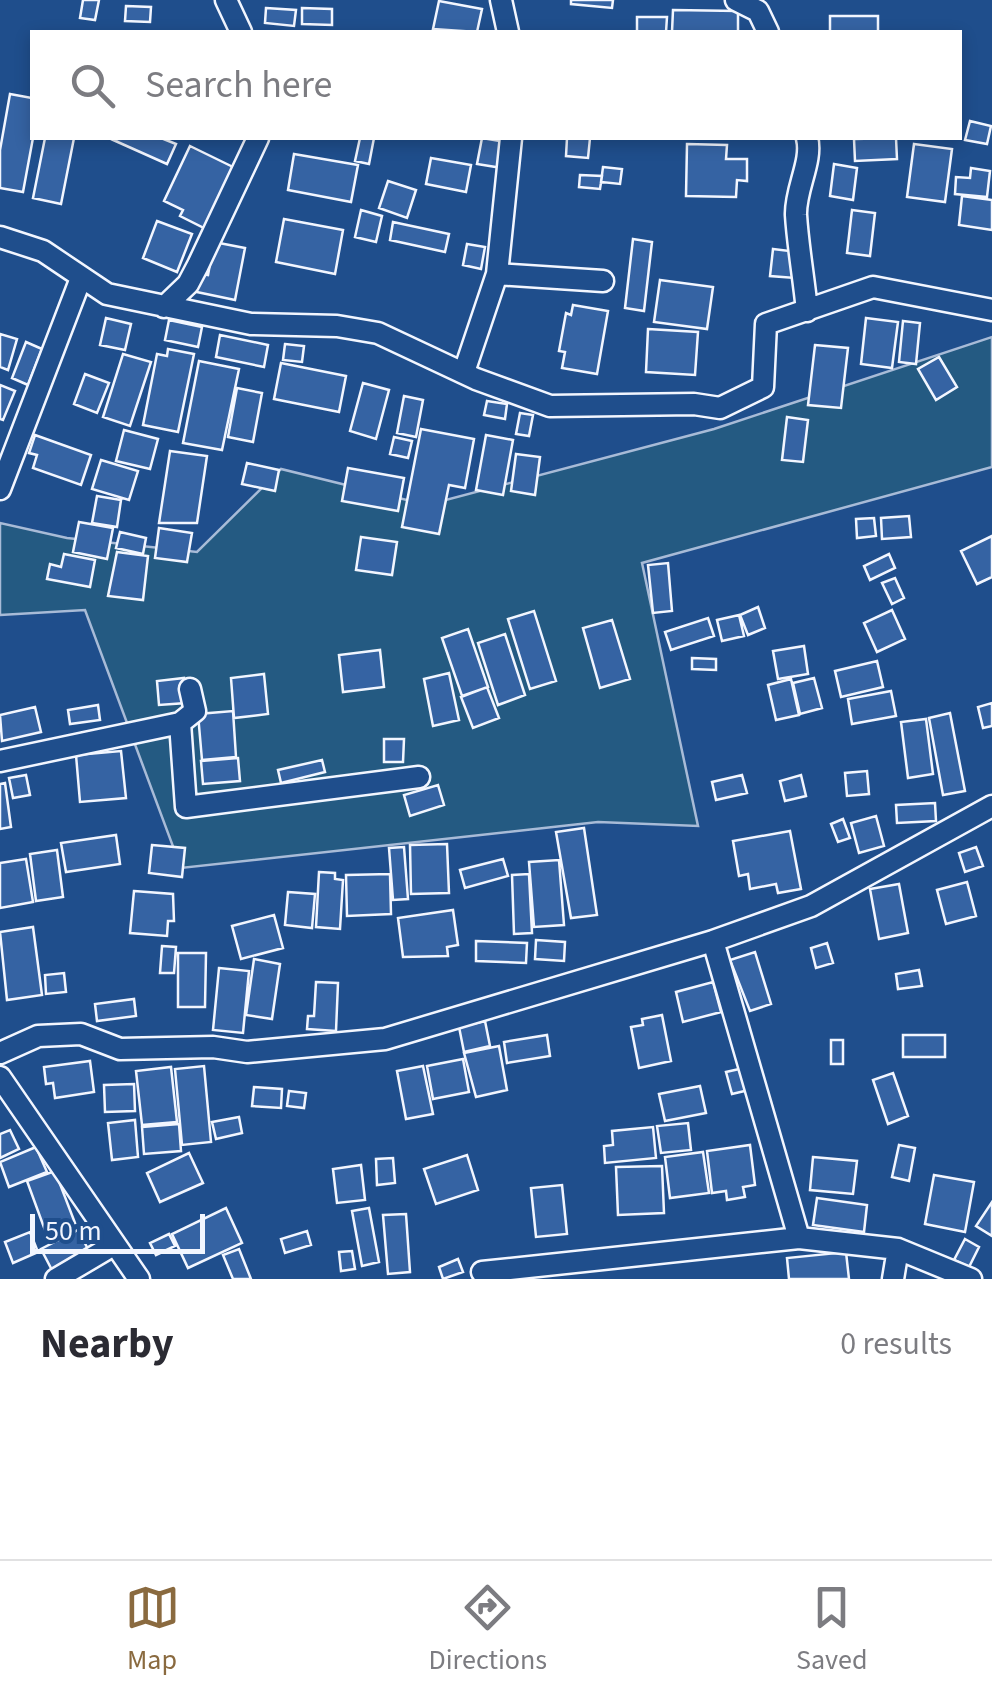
<!DOCTYPE html>
<html lang="en">
<head>
<meta charset="utf-8">
<style>
  :root { --surface:#fff; --page:#f2f2f3; --text:#2b2b33; --muted:#7c7c81; --line:#e1e1e2; --accent:#8a6a3f }
  body { margin:0; font-family:"Source Sans 3",sans-serif; background:var(--page); color:var(--text) }
  .scale { position:absolute; left:30px; bottom:25px; width:175px; box-sizing:border-box; padding-left:10px; border:5px solid #f2f6ff; border-top:0; font-size:28px; line-height:35px; white-space:nowrap; color:#f2f6ff; -webkit-text-stroke:8px #1f4e8c; paint-order:stroke }
  .list { margin:0; padding:0; list-style:none }
  h2 { display:flex; justify-content:space-between; align-items:center; height:130px; margin:0; padding:0 40px; font-size:42px }
  h2 small { font-size:32px; font-weight:400; color:var(--muted) }
  .icon { flex:none; width:55px; height:55px; fill:none; stroke:currentColor; stroke-width:2; stroke-linecap:round; stroke-linejoin:round }
  .map { position:relative; flex:none; width:992px; height:1279px; overflow:hidden }
  .search { position:absolute; background:var(--surface); box-shadow:0 5px 15px #0003; left:30px; right:30px; top:30px; height:110px; display:flex; align-items:center; gap:25px; box-sizing:border-box; padding:0 35px; border-radius:0px; color:var(--muted); font-size:38px }
  .sheet { height:280px; background:var(--surface) }
  nav { display:flex; justify-content:space-around; align-items:center; box-sizing:border-box; height:140px; border-top:2px solid var(--line); background:var(--surface); font-size:28px; color:var(--muted) }
  nav a { display:grid; justify-items:center; gap:5px }
  nav .on { color:var(--accent) }
  .map>svg:first-child { display:block }
  .green { fill:#245a82; stroke:#a8bbd7; stroke-width:2.5 }
  .building { fill:#3563a3; stroke:#f2f6ff; stroke-width:2.5 }
  .lines { fill:none; stroke-linecap:round; stroke-linejoin:round }
  .minor-casing { stroke:#f2f6ff; stroke-width:25 }
  .minor { stroke:#1f4e8c; stroke-width:20 }
</style>
</head>
<body>
<div class="map">
<svg width="992" height="1279" viewBox="0 0 992 1279">
  <rect width="100%" height="100%" fill="#1f4e8c"/>
  <path class="green" d="M992,337V467L642,563L698,826L598,822L181,868L85,610L0,615V523L67,538L197,552L281,469L427,505L714,429Z"/>
  <path class="building" d="M83,0H99L95,20L80,18Z
    M571,0H613L612,8L571,4Z
    M439,1L482,9L477,32L433,29Z
    M126,6L151,7L150,22L125,21Z
    M266,8L296,10L294,26L265,23Z
    M302,8L332,9V25L302,24Z
    M673,10L738,11V32H672Z
    M830,16H878V32H830Z
    M637,17H667L666,32H637Z
    M10,94L32,98L33,138L23,192L0,188V150Z
    M970,121L991,126L987,144L965,140Z
    M45,138H74L61,204L33,198Z
    M161,138L176,144L167,164L111,139Z
    M360,138H374L369,164L355,161Z
    M482,138L506,142L502,168L477,164Z
    M567,138H590L588,158L566,156Z
    M896,138L897,159L855,161L854,139Z
    M687,144L727,145L726,159H747V181L737,180L736,197L686,196Z
    M914,144L952,149L945,202L907,197Z
    M190,146L233,167L204,228L180,216L183,210L164,201Z
    M294,154L358,165L351,202L288,190Z
    M431,158L471,165L466,192L426,184Z
    M834,164L857,168L853,200L830,196Z
    M603,167L622,169L620,184L601,182Z
    M971,168L990,171L987,197L955,194L956,177L970,178Z
    M580,175L602,176L600,189L579,187Z
    M388,181L416,190L407,218L379,208Z
    M962,196L992,200V230L959,225Z
    M361,210L382,216L376,242L355,237Z
    M852,210L875,213L870,256L847,253Z
    M284,219L343,230L335,274L276,262Z
    M157,221L192,234L177,272L143,258Z
    M393,222L449,234L445,252L390,240Z
    M633,239L652,242L644,311L625,308Z
    M214,242L245,248L235,300L192,291L196,273L208,275Z
    M467,244L485,247L481,269L463,265Z
    M773,249L798,252L795,278L770,276Z
    M660,280L713,287L707,329L654,322Z
    M573,305L608,311L597,374L562,368L565,352L559,351L566,313L571,315Z
    M106,318L131,324L125,350L100,345Z
    M866,318L898,322L892,368L861,364Z
    M169,320L202,327L198,347L165,340Z
    M903,321L920,323L916,364L899,362Z
    M648,329L698,332L695,375L646,372Z
    M0,334L17,339L8,370L0,367Z
    M220,335L268,345L264,367L216,357Z
    M26,342L42,349L28,385L12,378Z
    M285,344L304,346L302,362L283,360Z
    M815,345L848,348L841,408L808,405Z
    M168,349L194,354L178,432L143,425L157,354L167,356Z
    M123,354L151,362L130,426L103,417Z
    M939,357L957,387L936,400L918,369Z
    M199,361L239,369L222,450L183,443Z
    M281,363L346,376L339,412L274,399Z
    M85,374L109,383L97,413L74,404Z
    M363,383L389,390L376,439L350,431Z
    M0,385L15,391L3,420L0,419Z
    M237,388L262,393L253,442L228,437Z
    M404,396L423,400L416,437L397,433Z
    M487,401L507,404L505,419L484,415Z
    M520,413L533,415L529,436L516,434Z
    M787,417L808,420L803,462L782,460Z
    M421,429L474,439L465,488L449,485L439,534L402,527Z
    M124,430L158,439L150,469L116,461Z
    M35,435L91,455L81,485L33,468L37,455L29,453Z
    M486,435L513,440L503,495L476,490Z
    M394,437L412,441L408,458L390,454Z
    M170,451L207,456L197,523H159Z
    M516,454L540,457L535,495L511,491Z
    M101,460L138,471L129,500L92,489Z
    M247,463L279,470L275,491L242,484Z
    M348,468L404,478L398,511L342,501Z
    M97,496L121,500L117,527L92,523Z
    M909,516L911,537L882,539L881,518Z
    M874,518L876,536L857,538L856,519Z
    M79,522L113,528L107,559L73,552Z
    M159,528L192,533L187,562L155,558Z
    M120,532L146,538L143,554L116,548Z
    M992,536V577L977,584L961,551Z
    M361,537L397,542L392,575L356,570Z
    M117,552L148,556L143,600L108,596Z
    M64,554L95,560L90,587L47,579L50,564L61,567Z
    M889,554L895,568L870,580L864,566Z
    M668,563L672,611L653,613L648,565Z
    M895,578L904,598L892,604L882,583Z
    M758,607L765,628L748,635L740,615Z
    M892,610L905,639L877,652L864,623Z
    M534,611L556,681L530,689L508,619Z
    M739,615L744,636L722,641L717,620Z
    M708,618L714,636L671,650L665,632Z
    M612,620L630,679L600,688L583,628Z
    M468,629L488,687L462,696L442,638Z
    M505,634L525,695L498,705L478,643Z
    M804,646L808,674L778,679L773,651Z
    M380,650L384,687L343,692L339,655Z
    M692,658L716,659V670L692,669Z
    M877,661L883,687L841,697L835,671Z
    M449,673L459,720L433,726L424,679Z
    M264,674L268,714L234,718L231,678Z
    M184,678L186,703L159,705L157,681Z
    M814,678L822,708L800,714L793,683Z
    M791,679L799,715L776,720L768,685Z
    M487,687L499,718L473,728L461,697Z
    M891,691L896,716L852,724L848,699Z
    M992,703V726L983,728L978,707Z
    M98,705L100,720L70,724L68,710Z
    M35,707L41,732L2,741L0,715Z
    M233,711L236,757L202,760L198,714Z
    M950,713L965,791L943,795L929,718Z
    M926,719L933,774L908,778L901,722Z
    M384,739H404L403,762H384Z
    M121,751L126,798L80,802L76,755Z
    M238,758L240,781L203,784L201,761Z
    M322,760L325,772L281,783L278,770Z
    M867,771L869,794L847,796L845,773Z
    M26,775L30,795L13,798L9,778Z
    M742,775L747,793L716,800L712,782Z
    M801,775L806,796L785,801L780,781Z
    M5,783L11,827L0,829V784Z
    M438,785L444,805L410,816L404,795Z
    M935,803L936,821L897,823L896,805Z
    M876,816L884,846L859,853L851,823Z
    M843,819L850,838L838,842L831,824Z
    M584,828L597,915L571,918L556,832Z
    M790,831L801,889L778,893L776,884L750,889L748,874L739,876L733,841Z
    M116,835L120,864L66,872L61,843Z
    M447,844L449,893L411,894L410,845Z
    M152,845L185,848L182,877L149,873Z
    M404,847L408,899L393,900L389,848Z
    M976,847L983,866L965,872L959,853Z
    M57,850L63,897L36,901L30,854Z
    M26,859L33,902L0,908V863Z
    M503,859L508,876L465,888L460,870Z
    M559,860L564,925L534,927L529,862Z
    M319,872L335,873V879L343,880L340,929L316,927Z
    M390,874L391,914L347,916L346,875Z
    M529,874L532,933L514,934L512,875Z
    M967,882L976,916L946,924L937,890Z
    M899,884L908,933L879,939L870,889Z
    M134,891L173,894L174,921H168L167,936L130,933Z
    M288,892L315,894L312,928L285,925Z
    M453,910L458,945L447,947L448,956L403,957L398,918Z
    M274,915L283,948L241,959L232,926Z
    M33,927L42,995L7,1000L0,932Z
    M536,940L565,942L564,961L535,959Z
    M476,941L527,943L526,963L476,961Z
    M827,943L833,963L816,968L811,948Z
    M162,946L176,947L174,973H160Z
    M755,952L771,1004L750,1011L730,960Z
    M178,953H206L205,1007H178Z
    M254,959L280,964L272,1019L246,1015Z
    M219,968L249,971L243,1033L213,1030Z
    M919,970L922,986L898,989L896,974Z
    M64,973L66,992L46,994L45,975Z
    M316,982L338,983L336,1031L307,1029L308,1016H314Z
    M713,982L721,1012L683,1022L676,992Z
    M134,999L136,1016L97,1021L95,1004Z
    M662,1015L671,1061L639,1068L631,1027L643,1025L642,1019Z
    M485,1021L490,1046L464,1052L459,1027Z
    M547,1035L550,1056L507,1063L504,1042Z
    M903,1035H945V1057H903Z
    M831,1040H843V1064H831Z
    M499,1046L507,1090L476,1097L464,1053Z
    M463,1059L469,1092L433,1099L427,1066Z
    M90,1061L94,1092L55,1098L53,1083L46,1084L44,1067Z
    M204,1066L211,1142L182,1145L175,1069Z
    M423,1066L433,1114L406,1119L397,1071Z
    M171,1067L177,1122L142,1125L136,1071Z
    M748,1067L753,1089L732,1094L726,1072Z
    M893,1073L908,1116L888,1124L873,1080Z
    M134,1084L135,1111L105,1112L104,1085Z
    M700,1086L706,1113L665,1121L659,1094Z
    M254,1087L282,1089L281,1108L252,1106Z
    M289,1091L306,1093L304,1108L287,1106Z
    M239,1117L242,1133L216,1139L212,1122Z
    M135,1120L138,1157L112,1160L108,1123Z
    M688,1123L691,1150L661,1153L657,1126Z
    M179,1124L181,1151L144,1154L142,1127Z
    M653,1127L656,1158L605,1163L604,1146L613,1145L612,1131Z
    M10,1130L19,1149L0,1158V1134Z
    M750,1145L755,1185L743,1187L745,1197L727,1200L726,1191L712,1193L707,1151Z
    M899,1145L915,1148L909,1181L892,1177Z
    M36,1147L47,1172L9,1187L0,1162Z
    M703,1152L709,1193L670,1198L665,1157Z
    M189,1153L203,1183L160,1202L147,1173Z
    M467,1155L478,1190L436,1204L424,1169Z
    M813,1157L857,1161L853,1194L810,1190Z
    M393,1158L395,1183L377,1185L376,1159Z
    M361,1165L365,1200L337,1203L333,1169Z
    M662,1166L664,1213L618,1215L616,1167Z
    M55,1171L75,1223L46,1233L27,1181Z
    M934,1175L974,1182L965,1232L925,1224Z
    M562,1185L567,1234L536,1237L531,1188Z
    M817,1198L867,1205L864,1232L813,1225Z
    M992,1202V1236L976,1226Z
    M226,1208L242,1243L188,1268L172,1234Z
    M369,1208L379,1262L362,1266L352,1211Z
    M406,1214L410,1272L388,1274L383,1215Z
    M78,1230L90,1253L53,1272L41,1249Z
    M307,1231L311,1245L285,1253L281,1239Z
    M30,1232L38,1252L13,1263L5,1242Z
    M169,1234L175,1246L156,1255L150,1243Z
    M965,1239L979,1247L969,1267L954,1260Z
    M239,1249L251,1279H233L223,1255Z
    M352,1251L355,1269L341,1271L339,1252Z
    M846,1252L849,1279H789L787,1258Z
    M458,1259L463,1272L443,1279L439,1267Z"/>
  <g class="lines">
    <g class="minor-casing">
      <path id="minor" d="M226,0L241,32
        M501,0L508,32
        M736,0L758,11L768,32
        M0,237L43,251L107,294L251,324L337,326L378,333L476,379L550,406L694,404L720,408L763,387L766,324L873,287L992,310
        M497,274L603,281
        M164,307L188,284L198,265L258,138
        M807,311C804,279 798,247 796,215C795,189 813,161 807,138
        M464,372L497,274L511,138
        M0,489L81,278
        M190,689L195,711L180,723L186,807L419,777
        M0,761L180,723
        M713,941L799,1238
        M0,1053L38,1036L81,1034L120,1049L213,1047L247,1052L385,1039L713,941L811,906L992,806
        M0,1077L139,1279
        M482,1272L799,1238L898,1249L971,1279
        M56,1279L112,1246
        M893,1279L898,1249"/>
    </g>
    <use href="#minor" class="minor"/>
  </g>
</svg>
<div class="scale">50 m</div>
<div class="search"><svg class="icon" aria-label="search" viewBox="0 0 24 24"><circle cx="10" cy="10" r="6"/><path d="M15 15l6 6"/></svg>Search here</div>
</div>
<section class="sheet">
<h2>Nearby<small>0 results</small></h2>
<ul class="list">
</ul>
</section>
<nav>
<a class="on"><svg class="icon" aria-label="map" viewBox="0 0 24 24"><path d="M3 6l6-2 6 2 6-2v14l-6 2-6-2-6 2zM9 4v14M15 6v14"/></svg>Map</a>
<a><svg class="icon" aria-label="directions" viewBox="0 0 24 24"><path d="M12 3l9 9-9 9-9-9zM9 14v-3h6M13 9l2 2-2 2"/></svg>Directions</a>
<a><svg class="icon" aria-label="saved" viewBox="0 0 24 24"><path d="M7 4h10v16l-5-4-5 4z"/></svg>Saved</a>
</nav>
</body>
</html>
